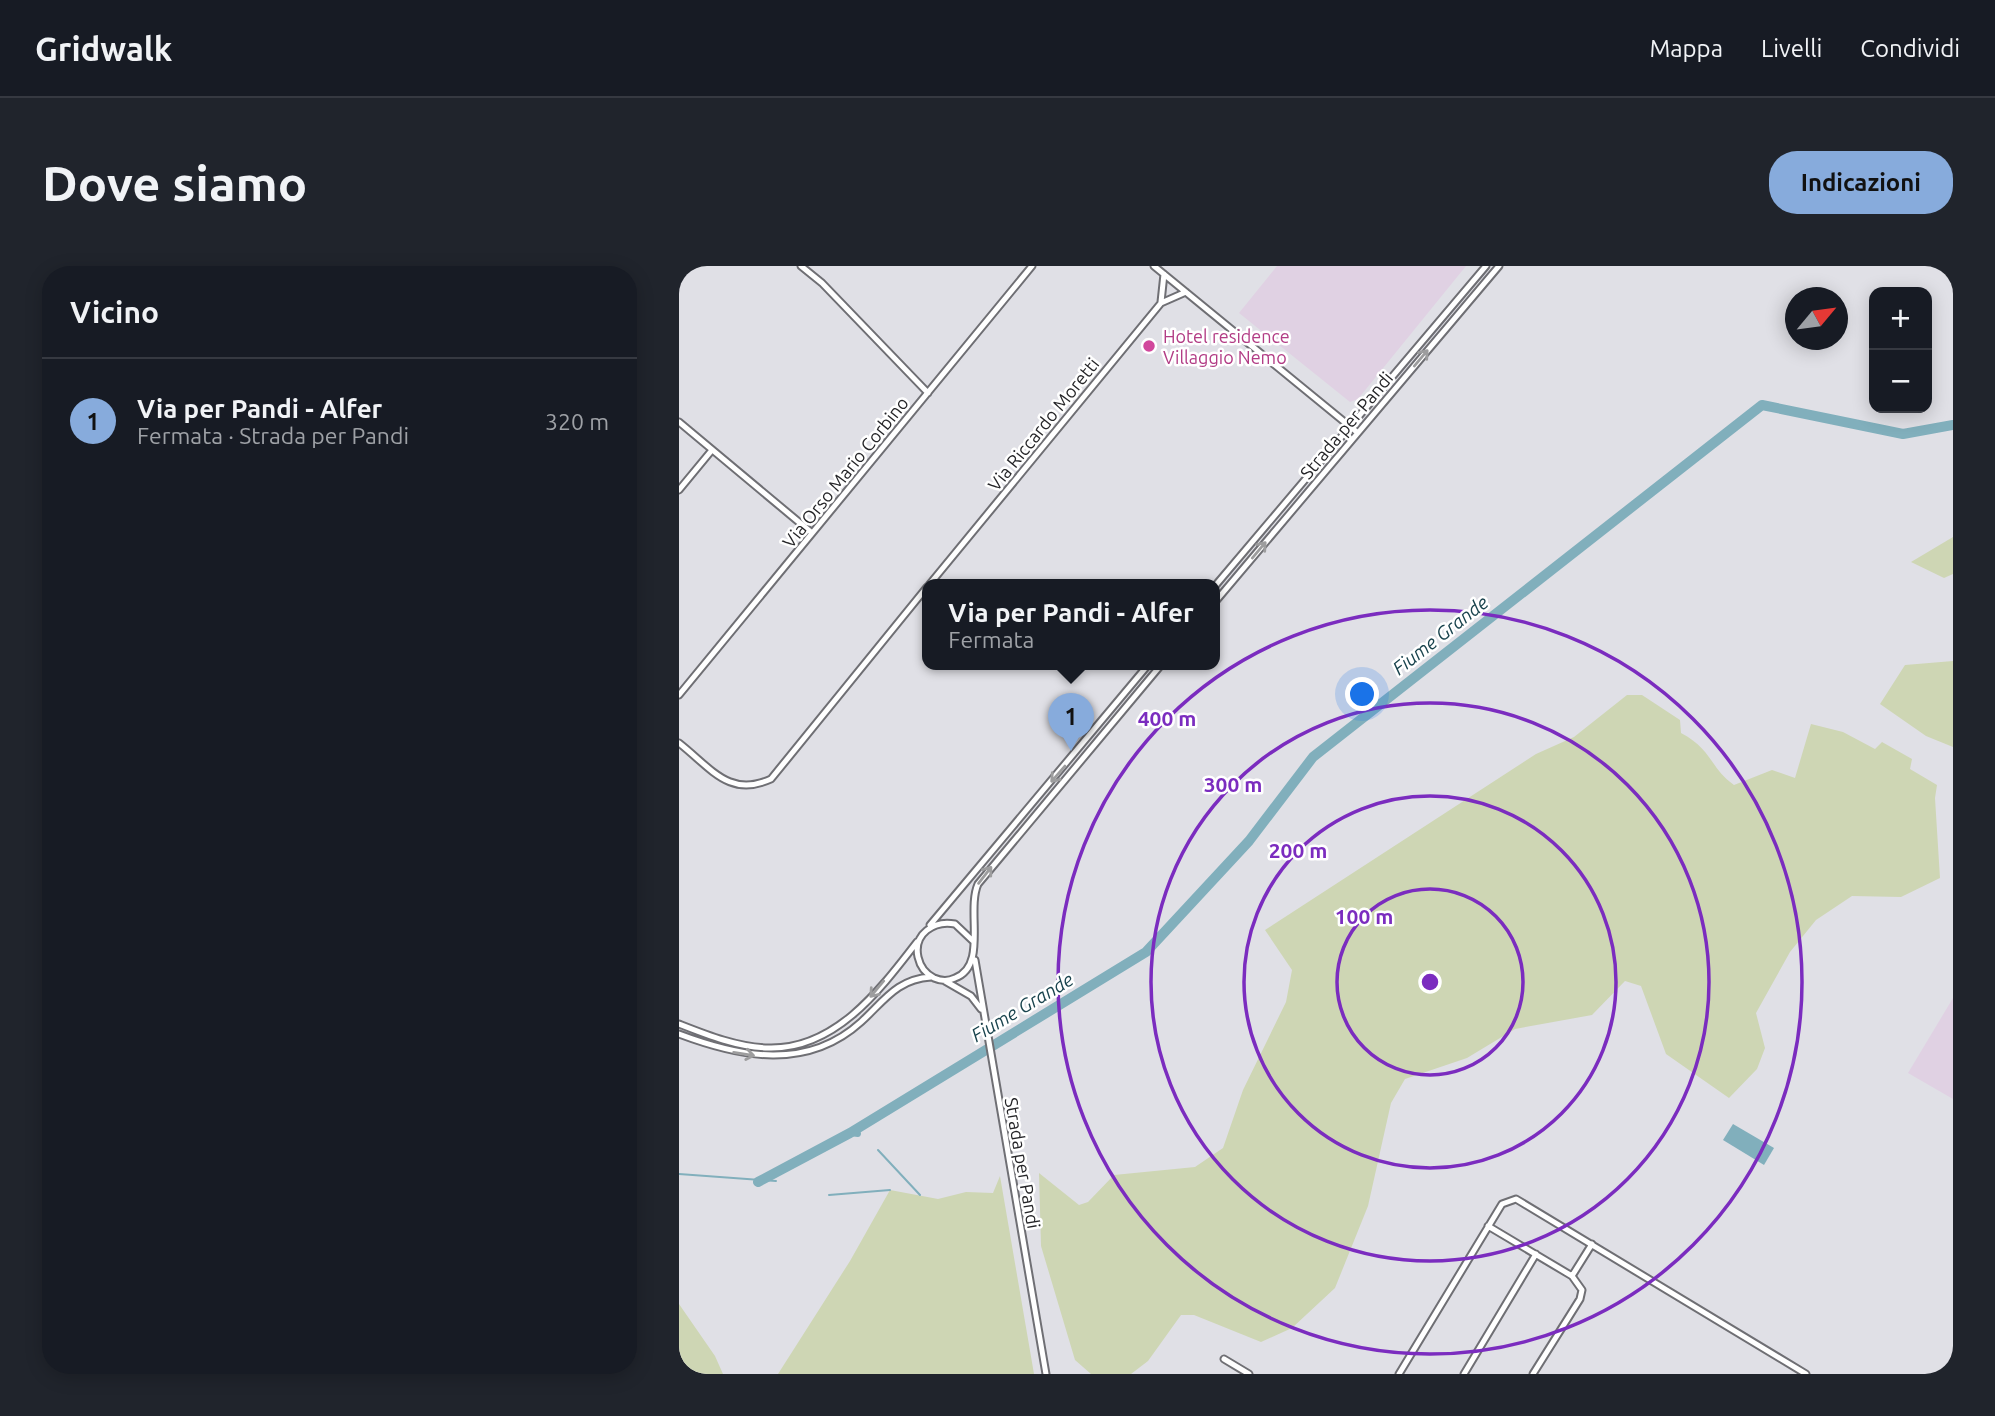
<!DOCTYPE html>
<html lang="it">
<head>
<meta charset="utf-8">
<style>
  :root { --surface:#171b24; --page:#20242c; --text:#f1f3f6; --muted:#9ea1a6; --line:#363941; --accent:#87abdc }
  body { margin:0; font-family:Ubuntu,sans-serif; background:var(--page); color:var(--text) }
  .controls { position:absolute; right:21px; top:21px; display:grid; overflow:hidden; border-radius:14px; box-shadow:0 4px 18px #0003 }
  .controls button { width:63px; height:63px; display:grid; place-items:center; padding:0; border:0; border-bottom:2px solid var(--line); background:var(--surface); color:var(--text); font:35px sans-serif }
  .compass { position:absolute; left:1106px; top:21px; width:63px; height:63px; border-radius:50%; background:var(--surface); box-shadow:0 4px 18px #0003; rotate:61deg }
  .you { position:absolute; left:684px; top:429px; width:24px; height:24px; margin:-18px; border:5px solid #fff; border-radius:50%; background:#1a73e8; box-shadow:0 0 0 10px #1a73e833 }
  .badge { display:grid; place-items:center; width:46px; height:46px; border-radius:50%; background:var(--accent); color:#111; font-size:23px; font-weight:700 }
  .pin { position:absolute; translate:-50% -58px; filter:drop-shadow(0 2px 4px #0008) }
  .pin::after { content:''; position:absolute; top:37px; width:24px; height:21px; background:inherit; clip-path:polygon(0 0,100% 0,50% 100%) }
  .popup { position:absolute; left:243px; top:313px; width:298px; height:91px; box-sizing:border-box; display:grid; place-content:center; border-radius:14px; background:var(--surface); filter:drop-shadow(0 2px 5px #0005); font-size:23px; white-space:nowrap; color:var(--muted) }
  .popup b { font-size:26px; color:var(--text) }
  .popup::after { content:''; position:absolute; left:50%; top:100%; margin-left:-14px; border:14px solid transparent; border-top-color:var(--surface) }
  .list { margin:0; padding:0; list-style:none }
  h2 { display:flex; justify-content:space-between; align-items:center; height:91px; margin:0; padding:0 28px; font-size:30px }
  h2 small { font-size:23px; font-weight:400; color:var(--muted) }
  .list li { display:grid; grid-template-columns:46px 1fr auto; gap:21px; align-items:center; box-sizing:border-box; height:126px; padding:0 28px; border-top:2px solid var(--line) }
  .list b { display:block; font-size:26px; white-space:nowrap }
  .list p { margin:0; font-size:23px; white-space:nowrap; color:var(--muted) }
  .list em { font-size:23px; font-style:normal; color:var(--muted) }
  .map { position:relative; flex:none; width:1274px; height:1108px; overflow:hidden; border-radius:28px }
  header { display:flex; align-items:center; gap:42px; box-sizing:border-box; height:98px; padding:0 35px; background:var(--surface); border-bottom:2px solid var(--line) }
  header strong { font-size:33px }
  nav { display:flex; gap:38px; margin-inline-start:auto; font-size:24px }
  .intro { display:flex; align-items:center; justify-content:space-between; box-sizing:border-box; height:168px; padding:0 42px }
  h1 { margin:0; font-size:49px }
  .button { padding:18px 32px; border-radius:28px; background:var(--accent); color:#111; font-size:24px; font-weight:700 }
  main { display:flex; gap:42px; padding:0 42px }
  aside { flex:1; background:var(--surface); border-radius:28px; box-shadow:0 4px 18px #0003 }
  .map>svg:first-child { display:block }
  .industrial { fill:#e0d1e3 }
  .green { fill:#ced6b4 }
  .water { fill:#81afbc }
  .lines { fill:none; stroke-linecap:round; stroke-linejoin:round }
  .stream { stroke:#81afbc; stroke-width:2 }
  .canal { stroke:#81afbc; stroke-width:6 }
  .river { stroke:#81afbc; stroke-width:10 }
  .minor-casing { stroke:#6f6f74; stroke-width:9 }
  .minor { stroke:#fff; stroke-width:5 }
  .oneway { stroke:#9d9d9e }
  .ring { fill:none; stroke:#7b2cbf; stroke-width:3.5 }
  .hotel-dot { fill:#d1479c; stroke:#fff; stroke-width:2.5 }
  .labels { text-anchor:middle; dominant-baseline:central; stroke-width:5; stroke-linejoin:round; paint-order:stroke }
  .hotel-label { font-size:18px; fill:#b23c85; stroke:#fff; text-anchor:start }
  .street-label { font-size:18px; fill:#252528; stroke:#fff }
  .water-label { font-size:19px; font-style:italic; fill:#19434d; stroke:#fff }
  .centre { fill:#7b2cbf; stroke:#fff; stroke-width:3.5 }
  .ring-label { font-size:21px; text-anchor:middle; font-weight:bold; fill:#7b2cbf; stroke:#fff; stroke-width:5; stroke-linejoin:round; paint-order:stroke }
</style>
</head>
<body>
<header>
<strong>Gridwalk</strong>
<nav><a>Mappa</a><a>Livelli</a><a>Condividi</a></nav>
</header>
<div class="intro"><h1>Dove siamo</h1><a class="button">Indicazioni</a></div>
<main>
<aside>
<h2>Vicino<small></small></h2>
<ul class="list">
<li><span class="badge">1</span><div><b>Via per Pandi - Alfer</b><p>Fermata · Strada per Pandi</p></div><em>320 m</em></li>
</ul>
</aside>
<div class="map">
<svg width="1274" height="1108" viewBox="0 0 1274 1108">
  <rect width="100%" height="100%" fill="#e0e0e6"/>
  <path class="industrial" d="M598,0H787L679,133L671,136L560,47Z
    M1274,732V833L1229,807Z"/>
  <path class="green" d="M1274,271V308L1265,312L1232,296Z
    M1274,395V481L1247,470L1201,438L1226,399Z
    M948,429H963L1001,454L1002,467C1034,484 1030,501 1055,519L1093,504L1116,512L1132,458L1164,466L1196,483L1203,476L1233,493L1231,503L1258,519L1256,532L1261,612L1222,631L1173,630L1137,654L1111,686L1077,747L1086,782L1078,803L1050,832L987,788L962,720L946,715L913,749L836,763L788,792L726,813L712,837L689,940L656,1022L613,1062L582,1076L515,1049H502L469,1095L452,1108H412L396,1094L362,980L360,907L400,939L409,936L435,909L516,901L544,882L564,824L607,736L613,704L586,664L857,488L895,471Z
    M321,910L355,1108H99L171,995L211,924L259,933L287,926L314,927Z
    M0,1038L36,1090L44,1108H0Z"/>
  <path class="water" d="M1054,858L1095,882L1085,899L1044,874Z"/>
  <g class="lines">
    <path class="stream" d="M199,884L241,929
      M0,908L97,915
      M150,929L211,924"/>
    <path class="canal" d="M171,867L179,868"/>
    <path class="river" d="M79,916L171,867L467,686L570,575L634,491L1083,139L1224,168L1274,159"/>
    <g class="minor-casing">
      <path id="minor" d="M122,0L143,17L249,127
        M475,0L679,167
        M482,36L485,8
        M0,156L133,267
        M0,224L33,184
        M250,319L482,37L507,26
        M536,320L807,0
        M536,336L820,0
        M0,429L353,0
        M0,477C32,502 50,532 92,513L248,321
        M251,659L469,399
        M294,675L276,658C255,654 234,668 239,691C241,700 247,708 255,712C262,715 270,715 276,712C309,700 287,645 299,618L482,399
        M296,694L367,1108
        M266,715L292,730L302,743
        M0,758C28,769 58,781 89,782C156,784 201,724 238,676
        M0,768C61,791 128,805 182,756C205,735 218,713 252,711
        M809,960L893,1010
        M545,1093L570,1108
        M720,1108L823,938L837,933L1127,1108
        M785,1108L857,988
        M854,1108L901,1033L903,1024L893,1010L913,978"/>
    </g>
    <use href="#minor" class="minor"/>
  </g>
  <defs><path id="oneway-shaft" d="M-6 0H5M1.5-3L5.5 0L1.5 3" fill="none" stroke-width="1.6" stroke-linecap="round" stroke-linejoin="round" transform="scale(1.75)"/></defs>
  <g class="oneway">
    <use href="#oneway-shaft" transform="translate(742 92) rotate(-50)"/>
    <use href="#oneway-shaft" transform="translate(580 284) rotate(-50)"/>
    <use href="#oneway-shaft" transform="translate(379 508) rotate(131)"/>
    <use href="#oneway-shaft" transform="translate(306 609) rotate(-52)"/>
    <use href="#oneway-shaft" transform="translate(198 723) rotate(130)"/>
    <use href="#oneway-shaft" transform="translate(65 788) rotate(9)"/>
  </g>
  <g class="ring">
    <circle cx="751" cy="716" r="93"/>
    <circle cx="751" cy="716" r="186"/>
    <circle cx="751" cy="716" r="279"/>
    <circle cx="751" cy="716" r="372"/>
  </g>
  <circle class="hotel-dot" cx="470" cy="80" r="7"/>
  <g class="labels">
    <g class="hotel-label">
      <text x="484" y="70">Hotel residence<tspan x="484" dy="21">Villaggio Nemo</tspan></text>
    </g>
    <g class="street-label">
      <text transform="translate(364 158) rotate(-51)">Via Riccardo Moretti</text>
      <text transform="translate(667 159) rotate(-50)">Strada per Pandi</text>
      <text transform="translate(166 206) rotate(-51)">Via Orso Mario Corbino</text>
      <text transform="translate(344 897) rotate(80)">Strada per Pandi</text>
    </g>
    <g class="water-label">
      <text transform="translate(761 369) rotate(-38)">Fiume Grande</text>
      <text transform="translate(343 741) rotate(-31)">Fiume Grande</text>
    </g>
  </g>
  <circle cx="751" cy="716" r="10" class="centre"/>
  <g class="ring-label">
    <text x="488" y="460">400 m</text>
    <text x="554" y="526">300 m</text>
    <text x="619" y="592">200 m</text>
    <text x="685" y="658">100 m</text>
  </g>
</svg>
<div class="controls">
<button>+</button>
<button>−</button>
</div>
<svg class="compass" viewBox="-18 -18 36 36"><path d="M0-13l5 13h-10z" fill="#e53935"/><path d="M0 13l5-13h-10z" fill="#9ea1a6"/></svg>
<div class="you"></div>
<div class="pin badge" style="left:392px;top:485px">1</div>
<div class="popup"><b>Via per Pandi - Alfer</b>Fermata</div>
</div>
</main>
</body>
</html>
